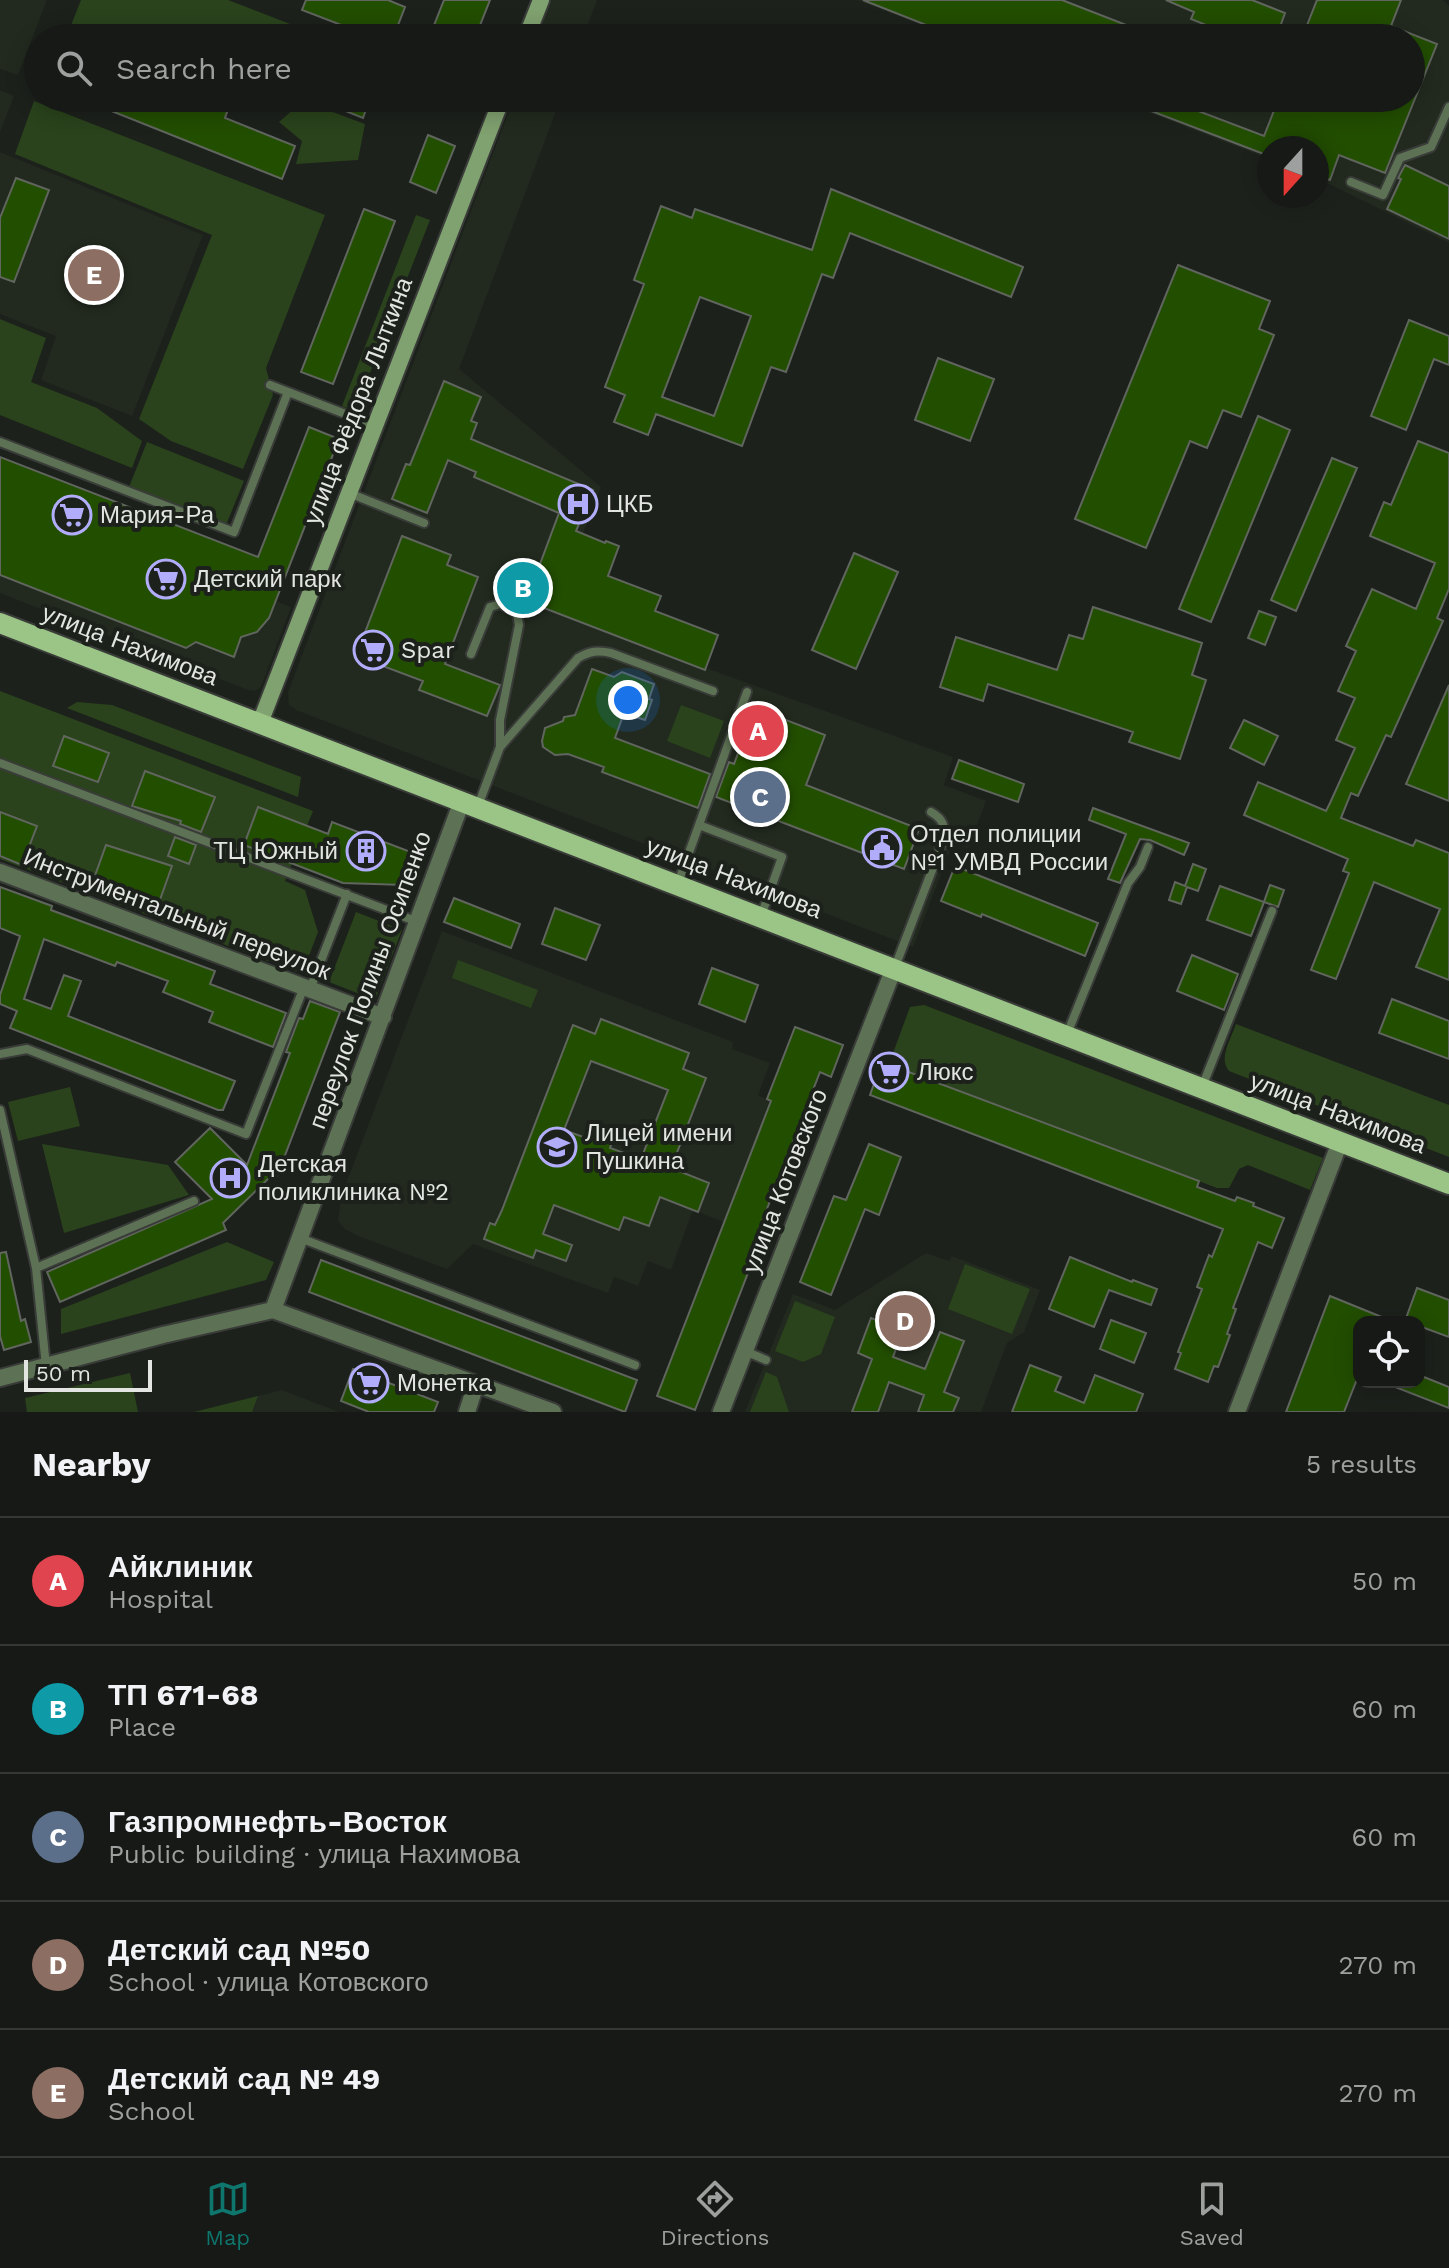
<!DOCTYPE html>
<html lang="en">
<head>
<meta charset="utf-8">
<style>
  :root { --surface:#161915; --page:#1f221e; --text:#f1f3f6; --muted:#9ea0a0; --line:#353834; --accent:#0f766e }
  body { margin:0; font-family:"Work Sans",sans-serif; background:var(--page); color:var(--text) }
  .controls { position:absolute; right:24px; bottom:24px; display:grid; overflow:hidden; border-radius:16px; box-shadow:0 4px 20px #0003 }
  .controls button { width:72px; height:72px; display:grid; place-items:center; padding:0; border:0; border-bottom:2px solid var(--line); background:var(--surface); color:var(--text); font:40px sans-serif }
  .compass { position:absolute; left:1257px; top:136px; width:72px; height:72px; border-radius:50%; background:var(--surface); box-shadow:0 4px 20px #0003; rotate:201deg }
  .scale { position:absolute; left:24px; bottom:20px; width:128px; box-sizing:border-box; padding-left:8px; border:4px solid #e2e5e1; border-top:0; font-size:22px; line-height:28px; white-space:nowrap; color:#e2e5e1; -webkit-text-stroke:6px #1d211c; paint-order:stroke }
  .you { position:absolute; left:628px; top:700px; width:28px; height:28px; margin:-20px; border:6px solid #fff; border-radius:50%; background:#1a73e8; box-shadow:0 0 0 12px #1a73e833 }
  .badge { display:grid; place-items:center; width:52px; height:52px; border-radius:50%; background:var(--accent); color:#fff; font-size:26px; font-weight:700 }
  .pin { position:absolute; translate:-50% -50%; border:4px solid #fff; box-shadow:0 2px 8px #0006 }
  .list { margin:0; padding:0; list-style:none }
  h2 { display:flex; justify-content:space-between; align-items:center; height:104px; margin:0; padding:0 32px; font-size:34px }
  h2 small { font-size:26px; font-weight:400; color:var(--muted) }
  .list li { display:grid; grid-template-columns:52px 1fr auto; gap:24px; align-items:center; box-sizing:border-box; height:128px; padding:0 32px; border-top:2px solid var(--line) }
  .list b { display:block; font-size:30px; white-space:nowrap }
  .list p { margin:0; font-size:26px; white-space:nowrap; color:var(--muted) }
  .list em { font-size:26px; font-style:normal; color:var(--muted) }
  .icon { flex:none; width:44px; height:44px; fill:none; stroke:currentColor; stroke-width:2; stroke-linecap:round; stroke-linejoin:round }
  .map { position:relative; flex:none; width:1449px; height:1412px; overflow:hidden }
  .search { position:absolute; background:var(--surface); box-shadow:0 4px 20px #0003; left:24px; right:24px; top:24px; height:88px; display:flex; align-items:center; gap:20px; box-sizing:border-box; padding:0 28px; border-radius:44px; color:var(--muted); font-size:30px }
  .sheet { height:744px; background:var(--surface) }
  nav { display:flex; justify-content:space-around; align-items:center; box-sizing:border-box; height:112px; border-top:2px solid var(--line); background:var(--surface); font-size:22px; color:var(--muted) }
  nav a { display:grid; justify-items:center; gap:4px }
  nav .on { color:var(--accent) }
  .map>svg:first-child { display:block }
  .built { fill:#222a1f }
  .green { fill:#2a431c }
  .building { fill:#224e00; stroke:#60655e; stroke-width:2; fill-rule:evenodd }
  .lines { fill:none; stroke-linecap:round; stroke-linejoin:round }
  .lane-casing { stroke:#393c38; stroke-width:12 }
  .street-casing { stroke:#393c38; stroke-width:20 }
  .secondary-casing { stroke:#393c38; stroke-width:20 }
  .primary-casing { stroke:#393c38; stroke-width:24 }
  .lane { stroke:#5d7254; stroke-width:8 }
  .street { stroke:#5d7254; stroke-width:16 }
  .secondary { stroke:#80a170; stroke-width:16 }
  .primary { stroke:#9bc586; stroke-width:20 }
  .labels { text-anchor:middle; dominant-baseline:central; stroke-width:8; stroke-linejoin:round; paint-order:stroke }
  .street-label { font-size:24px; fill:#e2e5e1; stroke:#1d211c }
  .poi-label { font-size:24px; fill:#e2e5e1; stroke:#1d211c; text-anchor:start }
</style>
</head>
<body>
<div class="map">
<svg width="1449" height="1412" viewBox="0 0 1449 1412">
  <rect width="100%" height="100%" fill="#1d211c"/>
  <path class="built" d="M0,0H47L18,75L0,69Z
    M551,0H597L583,38H536Z
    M857,0H1443L1449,6V243L1317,178V148H1269V159L1111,98H1411V38H956Z
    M0,90L14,96L0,132Z
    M514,98H561L459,369L601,487L553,610L705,670L706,668L953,757L944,785L986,801L968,848L953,843L913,947L296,710L289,705L288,692Z
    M0,152L203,235L132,416L41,380L56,336L0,314Z
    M0,494L291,607L261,687L255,691L248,690L0,593Z
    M442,931L733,1042L732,1049L770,1063L758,1095L771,1101L724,1222L693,1210L671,1270L648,1261L638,1286L614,1277L608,1293L473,1244L447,1269L358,1236L345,1229L338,1221L341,1197Z
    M926,1253L949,1261L952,1256L1040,1290L1024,1332L1007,1343L981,1412H745L793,1294L835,1310Z
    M282,1390L339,1412H194Z"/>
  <path class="green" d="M81,0H228L321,36L66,38Z
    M34,101L325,215L266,368L273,395L243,469L171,441L139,419L212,235L15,154Z
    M303,101L365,124L358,160L296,164L302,141L279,122Z
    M416,215L430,220L355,411L342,406Z
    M0,319L46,338L31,382L97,408L142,441L132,468L0,415Z
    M147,442L244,481L226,525L129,487Z
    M0,691L313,811L285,881L305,890L318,932L302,974L0,859Z
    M77,702L112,705L301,777L298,797L67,708Z
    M681,705L724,721L710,758L667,741Z
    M356,912L402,930L375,1000L329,982Z
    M458,960L538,990L531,1008L452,978Z
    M924,1005L1323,1158L1310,1190L1248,1165L1239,1169L1229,1188H1217L889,1064L910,1007Z
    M1236,1024L1449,1105V1157L1229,1071C1218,1058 1231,1039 1236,1024Z
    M70,1087L80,1126L18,1141L8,1102Z
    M42,1144L168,1165L189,1195L64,1233Z
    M227,1242L274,1262L266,1280L61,1334V1309Z
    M965,1264L1030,1289L1012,1334L948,1309Z
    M795,1301L835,1317L821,1354L803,1362L775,1351Z
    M766,1372L777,1377L789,1412H750Z
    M130,1373L138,1412H27L25,1398Z
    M258,1396L252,1412H194Z"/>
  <path class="building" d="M306,0H388L405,7L393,38H375L302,10Z
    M444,0H490L475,38H429Z
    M863,0H1062L1157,37L959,38Z
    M1166,0H1252L1285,13L1276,38H1260L1244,32L1242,38H1238L1191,19L1194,12Z
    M1317,0H1401L1391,26L1437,44L1385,173L1339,155L1330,180L1317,175V148H1269V156L1120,99L1164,98L1264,136L1279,98H1411V38H1302Z
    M79,98H232L225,118L295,146L282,179Z
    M313,98H370L363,118Z
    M428,135L455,146L436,193L410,182Z
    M1405,165L1449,186V239L1387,209L1401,179L1398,178Z
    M16,178L49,190L14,282L0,277V218Z
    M831,189L1023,267L1011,297L850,233L833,278L822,274L786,372L771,367L742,446L656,414L648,435L614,422L625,395L605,387L644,284L634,280L661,206L692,218L695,209L812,250ZM700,297L751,316L714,416L662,397Z
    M364,209L395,221L333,384L301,372Z
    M1178,265L1270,301L1259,329L1274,335L1241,417L1223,410L1207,448L1190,441L1146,548L1075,519Z
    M1409,320L1449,336V365L1434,359L1406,430L1371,416Z
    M938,358L994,379L970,441L915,420Z
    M444,381L481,397L471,421L477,423L471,439L593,490L576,531L605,543L606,541L619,546L608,576L661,596L655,611L718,635L705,670L505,593L513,572L534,580L559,513L474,477L476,472L448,460L427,513L392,499L406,464L410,465Z
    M1258,416L1290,430L1211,622L1179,609Z
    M309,427L339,439L269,618L257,632L241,637L234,657L196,642L186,648L0,575V457L258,557Z
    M1418,441L1449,453V589L1437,618L1443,621L1391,737L1386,735L1358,796L1351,793L1341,818L1413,846L1416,840L1449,853V980L1416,967L1440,909L1374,882L1336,979L1311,970L1349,873L1343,871L1348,859L1244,815L1258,782L1326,811L1330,803L1355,748L1336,740L1355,698L1338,691L1356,651L1346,646L1372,589L1416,609L1435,563L1370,536L1384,502L1391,505Z
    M1332,458L1357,468L1296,611L1271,600Z
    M402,536L451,555L447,565L478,577L445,664L500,685L487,716L419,690L423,681L356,656Z
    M854,553L898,572L856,669L812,650Z
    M1093,607L1202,643L1192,675L1206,680L1180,759L1129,742L1133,732L988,684L983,701L940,687L956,637L1057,670L1069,635L1083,639Z
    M1259,611L1276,617L1265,645L1248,638Z
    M592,669L614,677L622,672L654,684L649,699L652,700L645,720L624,713L615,738L710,774L698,808L602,772L604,767L568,754L555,755L543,747L542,741L545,728L563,721L564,717L575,715Z
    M1449,685V801L1406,784Z
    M755,708L825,735L806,785L919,829L904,869L716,797L729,762L734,764Z
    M1244,720L1278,736L1264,765L1230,748Z
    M64,736L109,753L98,782L53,766Z
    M959,760L1024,784L1018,802L952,779Z
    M145,771L215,797L201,832L180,824L181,821L132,806Z
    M258,807L328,834L332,822L416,854L404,885L343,883L244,845Z
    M1093,808L1189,843L1184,855L1150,840L1140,839L1120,883L1108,879L1126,834L1089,820Z
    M0,812L37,826L22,865L0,856Z
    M175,837L196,845L189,864L168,856Z
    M106,845L172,866L156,911L92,884Z
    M1193,864L1206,869L1198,891L1187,887L1181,904L1169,900L1175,882L1185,886Z
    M955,866L1098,923L1085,956L982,914L981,917L941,901Z
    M1270,885L1284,890L1278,907L1264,902Z
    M1220,886L1264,902L1251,936L1207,920Z
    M0,887L52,906L51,910L215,971L210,984L286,1013L273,1047L209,1022L213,1012L163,992L168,981L117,962L115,966L44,939L24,999L51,1009L64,975L81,981L68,1016L235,1081L223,1110H218L10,1028L17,1011L0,1004V995L20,936L0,928Z
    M454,898L520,924L511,948L444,922Z
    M555,908L600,925L586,960L542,944Z
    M1192,955L1238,974L1224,1010L1177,991Z
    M712,968L758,985L745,1022L699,1004Z
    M1392,999L1449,1021V1059L1379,1033Z
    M310,1001L340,1012L277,1176L272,1175L223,1223L226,1230L60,1302L47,1272L212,1199L175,1162L210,1128L247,1165L290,1053L286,1052L299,1018L303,1019Z
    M601,1019L689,1053L683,1069L706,1078L671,1168L709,1183L698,1212L660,1197L649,1226L624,1217L619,1230L554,1205L543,1234L572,1245L566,1261L536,1250L533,1258L484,1239L490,1223L495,1225L502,1210L573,1025L595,1034ZM591,1061L668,1090L641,1159L610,1148L612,1142L596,1136L594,1141L564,1130Z
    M795,1027L843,1045L831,1077L820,1072L758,1232L763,1234L695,1410L657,1396L771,1101L767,1099Z
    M882,1062L1199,1181L1197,1187L1235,1201L1237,1197L1254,1203L1253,1206L1284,1218L1272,1248L1258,1242L1233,1308L1236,1309L1227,1334L1230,1335L1218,1367L1214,1366L1208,1382L1175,1369L1181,1353L1178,1352L1202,1289L1197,1287L1209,1255L1212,1257L1223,1229L870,1095Z
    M869,1144L901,1157L879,1215L865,1209L831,1295L800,1282L834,1196L846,1200Z
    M6,1252L21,1321L25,1319L31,1342L4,1350L0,1336V1253Z
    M1070,1257L1132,1282L1133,1280L1157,1289L1151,1305L1109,1290L1094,1327L1049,1309Z
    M321,1260L637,1380L625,1412L309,1292Z
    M1417,1288L1449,1300V1337L1419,1326V1322L1405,1321Z
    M1330,1296L1394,1322H1359V1374L1344,1412H1286Z
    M871,1318L903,1330L893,1357L925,1369L940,1332L964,1341L944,1392L959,1398L953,1412H918L924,1395L889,1382L878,1412H852L872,1359L858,1353Z
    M1111,1320L1146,1333L1134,1363L1100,1349Z
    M1030,1365L1061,1377L1055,1391L1084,1403L1095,1375L1143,1394L1136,1412H1012Z
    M353,1369L438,1402L434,1412H369L341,1401Z
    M1419,1375L1449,1387V1408L1385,1383L1419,1382Z"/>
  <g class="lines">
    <g class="lane-casing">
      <path id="lane" d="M1351,182L1383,195L1400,158L1431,147L1449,107
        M270,385L374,425
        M0,442L234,532L288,392
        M349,493L424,523
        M471,654L490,607L500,604L517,613L519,625L500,720V747L478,806
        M501,746L578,658C590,651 598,650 611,653L713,691
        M0,763L418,922
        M699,825L782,857L761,916
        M678,883L747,692
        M895,967L944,839C945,825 943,819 931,812
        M310,989L347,894
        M1067,1034L1128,883L1140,867L1148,847
        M0,1054L27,1049L246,1134L304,987
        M1202,1087L1272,911
        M0,1110L36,1268L46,1366
        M300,1238L635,1365
        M36,1268L194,1201
        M745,1351L766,1360"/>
    </g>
    <g class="street-casing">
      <path id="street" d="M0,872L383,1017
        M273,1310L462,801
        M0,1378L163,1335L273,1310L553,1412
        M467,1412L476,1384
        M721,1412L894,968
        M1237,1412L1340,1142"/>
    </g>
    <g class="secondary-casing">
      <path id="secondary" d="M526,38L541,0
        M260,723L502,98"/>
    </g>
    <g class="primary-casing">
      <path id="primary" d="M0,623L1449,1184"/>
    </g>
    <use href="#lane" class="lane"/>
    <use href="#street" class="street"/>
    <use href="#secondary" class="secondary"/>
    <use href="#primary" class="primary"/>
  </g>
  <defs>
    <g id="hospital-ring" transform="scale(2)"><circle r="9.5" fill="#1d211c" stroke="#b1adfa" stroke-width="1.5"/><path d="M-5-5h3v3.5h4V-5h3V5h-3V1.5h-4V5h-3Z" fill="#b1adfa"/></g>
    <g id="supermarket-ring" transform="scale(2)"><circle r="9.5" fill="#1d211c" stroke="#b1adfa" stroke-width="1.5"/><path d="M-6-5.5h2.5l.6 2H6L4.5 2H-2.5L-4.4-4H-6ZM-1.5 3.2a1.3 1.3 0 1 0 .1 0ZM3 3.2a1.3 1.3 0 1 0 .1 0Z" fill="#b1adfa"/></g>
    <g id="civic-ring" transform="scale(2)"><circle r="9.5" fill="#1d211c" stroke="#b1adfa" stroke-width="1.5"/><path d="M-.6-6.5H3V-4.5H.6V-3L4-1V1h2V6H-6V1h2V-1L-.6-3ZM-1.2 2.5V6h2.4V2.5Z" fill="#b1adfa"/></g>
    <g id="building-ring" transform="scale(2)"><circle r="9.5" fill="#1d211c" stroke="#b1adfa" stroke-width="1.5"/><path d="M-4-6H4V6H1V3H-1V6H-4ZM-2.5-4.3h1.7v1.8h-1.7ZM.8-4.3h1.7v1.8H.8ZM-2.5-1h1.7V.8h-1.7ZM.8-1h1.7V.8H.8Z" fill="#b1adfa"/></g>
    <g id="school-ring" transform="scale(2)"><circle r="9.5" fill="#1d211c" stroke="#b1adfa" stroke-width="1.5"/><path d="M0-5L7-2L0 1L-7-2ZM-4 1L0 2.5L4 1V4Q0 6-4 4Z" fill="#b1adfa"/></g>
  </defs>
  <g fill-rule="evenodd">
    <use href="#hospital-ring" x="578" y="504"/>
    <use href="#supermarket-ring" x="72" y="515"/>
    <use href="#supermarket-ring" x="166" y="579"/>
    <use href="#supermarket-ring" x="373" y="650"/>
    <use href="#civic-ring" x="882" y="848"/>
    <use href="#building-ring" x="366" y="851"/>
    <use href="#supermarket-ring" x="889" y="1072"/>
    <use href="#school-ring" x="557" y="1147"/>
    <use href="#hospital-ring" x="230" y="1178"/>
    <use href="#supermarket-ring" x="369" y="1383"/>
  </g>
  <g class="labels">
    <g class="street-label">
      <text transform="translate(358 401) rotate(-69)">улица Фёдора Лыткина</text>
      <text transform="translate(130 645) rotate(21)">улица Нахимова</text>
      <text transform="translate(734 878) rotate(21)">улица Нахимова</text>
      <text transform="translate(177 914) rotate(21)">Инструментальный переулок</text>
      <text transform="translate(370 980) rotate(-70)">переулок Полины Осипенко</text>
      <text transform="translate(1338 1113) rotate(21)">улица Нахимова</text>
      <text transform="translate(785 1181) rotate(-69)">улица Котовского</text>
    </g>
    <g class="poi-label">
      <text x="606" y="504">ЦКБ</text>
      <text x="100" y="515">Мария-Ра</text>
      <text x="194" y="579">Детский парк</text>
      <text x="401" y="650">Spar</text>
      <text x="910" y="834">Отдел полиции<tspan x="910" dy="28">№1 УМВД России</tspan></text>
      <text x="338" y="851" text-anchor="end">ТЦ Южный</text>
      <text x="917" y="1072">Люкс</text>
      <text x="585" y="1133">Лицей имени<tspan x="585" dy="28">Пушкина</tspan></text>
      <text x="258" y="1164">Детская<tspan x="258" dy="28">поликлиника №2</tspan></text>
      <text x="397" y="1383">Монетка</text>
    </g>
  </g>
</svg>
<div class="controls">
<button><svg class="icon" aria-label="locate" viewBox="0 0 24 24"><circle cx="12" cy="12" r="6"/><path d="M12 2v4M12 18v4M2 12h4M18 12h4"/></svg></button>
</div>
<svg class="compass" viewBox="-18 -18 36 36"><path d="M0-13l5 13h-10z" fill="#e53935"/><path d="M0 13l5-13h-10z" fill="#9ea0a0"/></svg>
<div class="scale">50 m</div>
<div class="you"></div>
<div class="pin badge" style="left:758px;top:731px;background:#e0444e">A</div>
<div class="pin badge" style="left:523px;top:588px;background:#0f9aa8">B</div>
<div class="pin badge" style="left:760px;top:797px;background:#5c6f8a">C</div>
<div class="pin badge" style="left:905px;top:1321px;background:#8d6e63">D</div>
<div class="pin badge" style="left:94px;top:275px;background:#8d6e63">E</div>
<div class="search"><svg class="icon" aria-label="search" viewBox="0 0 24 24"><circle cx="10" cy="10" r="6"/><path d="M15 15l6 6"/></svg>Search here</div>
</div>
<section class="sheet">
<h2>Nearby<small>5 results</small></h2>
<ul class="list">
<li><span class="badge" style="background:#e0444e">A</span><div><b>Айклиник</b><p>Hospital</p></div><em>50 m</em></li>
<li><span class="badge" style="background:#0f9aa8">B</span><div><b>ТП 671-68</b><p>Place</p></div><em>60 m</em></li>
<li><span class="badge" style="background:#5c6f8a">C</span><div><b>Газпромнефть-Восток</b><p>Public building · улица Нахимова</p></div><em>60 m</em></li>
<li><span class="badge" style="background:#8d6e63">D</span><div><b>Детский сад №50</b><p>School · улица Котовского</p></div><em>270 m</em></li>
<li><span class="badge" style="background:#8d6e63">E</span><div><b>Детский сад № 49</b><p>School</p></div><em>270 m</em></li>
</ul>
</section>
<nav>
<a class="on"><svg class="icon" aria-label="map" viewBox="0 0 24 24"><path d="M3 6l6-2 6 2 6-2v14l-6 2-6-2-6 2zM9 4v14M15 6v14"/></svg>Map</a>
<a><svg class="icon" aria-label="directions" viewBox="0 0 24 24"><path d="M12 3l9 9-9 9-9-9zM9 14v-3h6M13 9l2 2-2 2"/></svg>Directions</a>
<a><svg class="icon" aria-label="saved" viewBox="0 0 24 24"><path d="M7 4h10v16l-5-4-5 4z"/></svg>Saved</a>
</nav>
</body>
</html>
